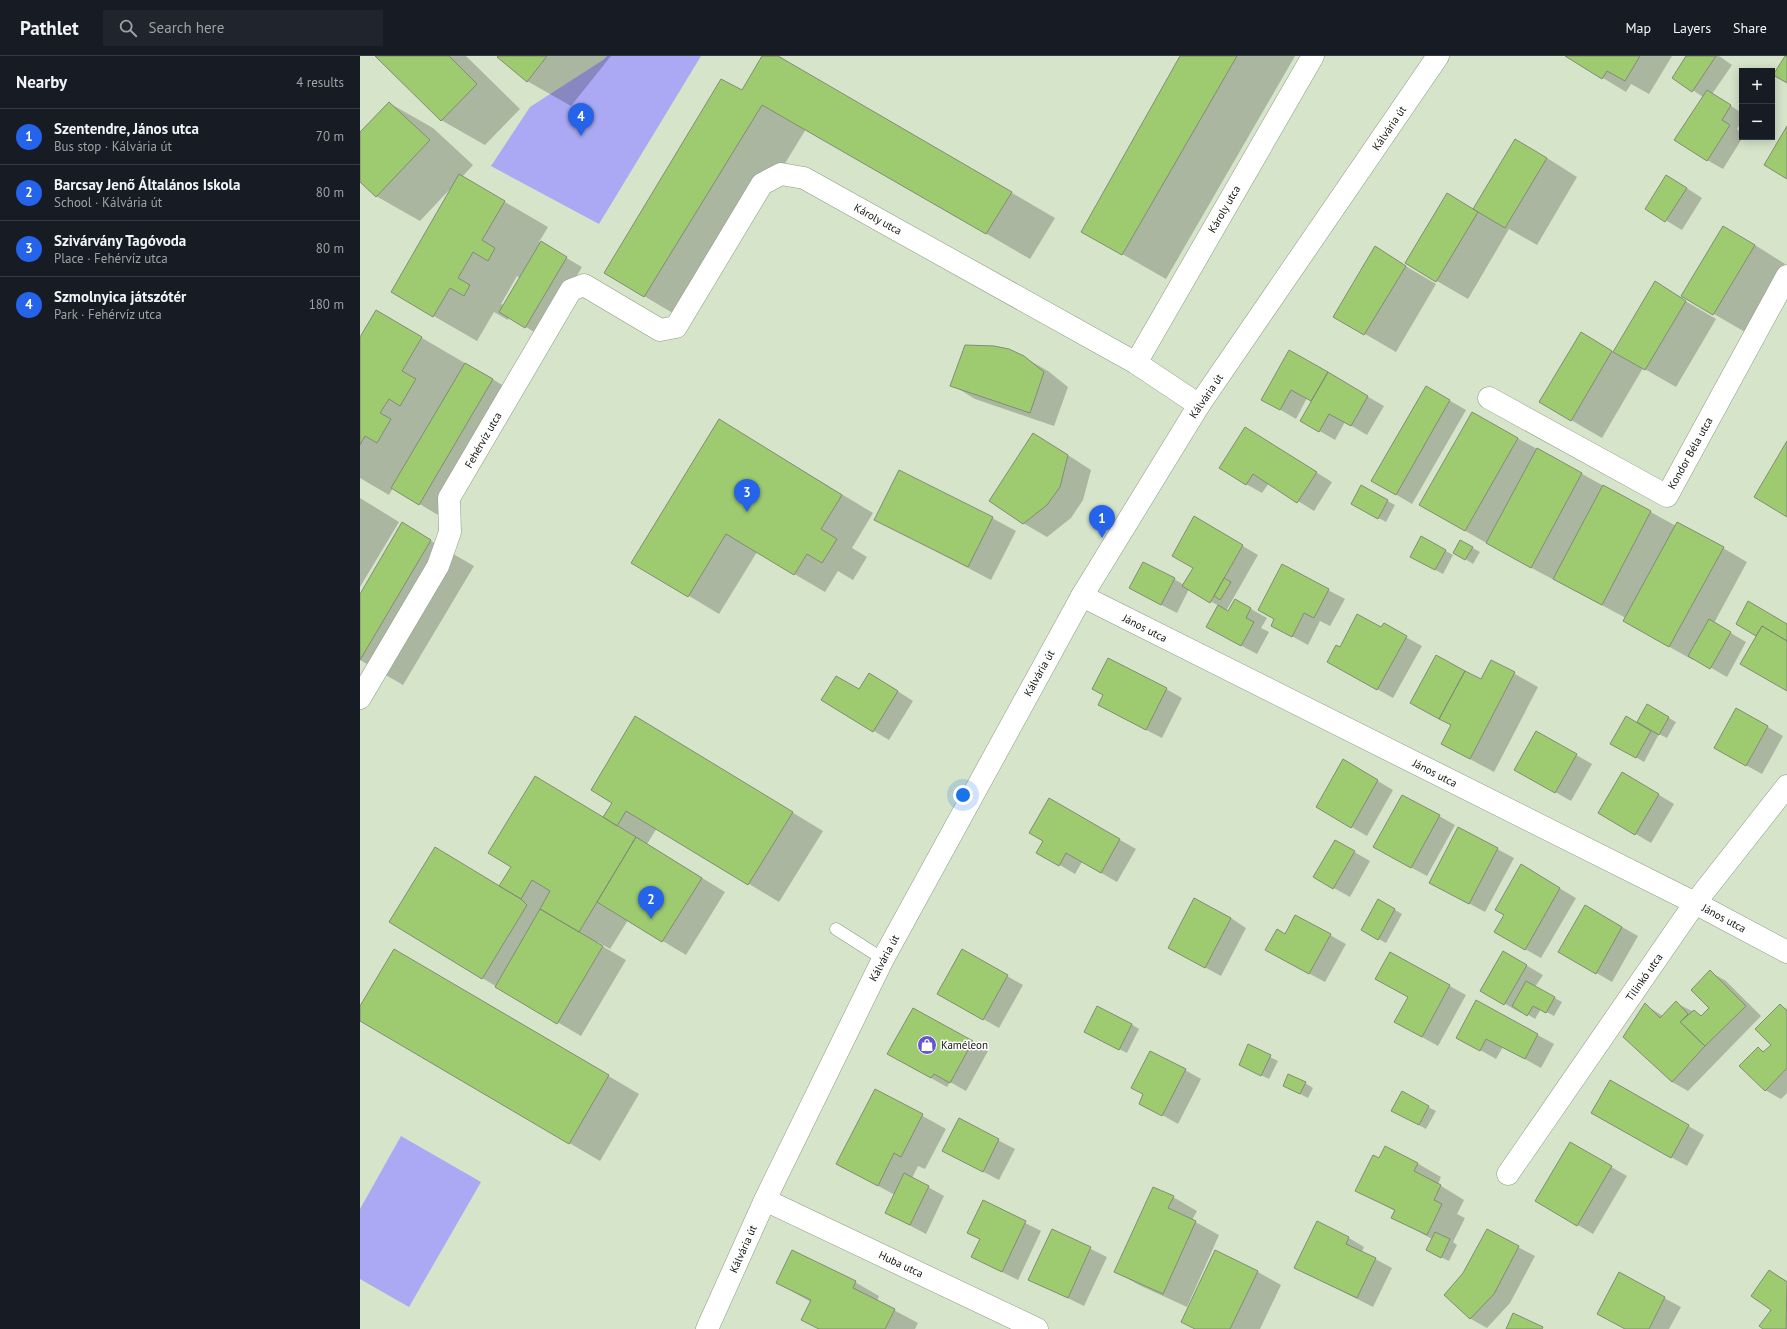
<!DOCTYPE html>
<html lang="en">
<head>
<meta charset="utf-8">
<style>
  :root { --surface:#171b24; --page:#20242c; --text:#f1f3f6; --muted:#9ea1a6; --line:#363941; --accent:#2563eb }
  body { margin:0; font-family:"PT Sans",sans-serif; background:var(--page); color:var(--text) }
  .controls { position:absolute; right:12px; top:12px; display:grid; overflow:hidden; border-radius:0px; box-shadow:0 2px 10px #0003 }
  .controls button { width:36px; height:36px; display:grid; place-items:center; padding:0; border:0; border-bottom:1px solid var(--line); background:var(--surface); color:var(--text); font:20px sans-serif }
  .you { position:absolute; left:603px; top:739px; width:14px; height:14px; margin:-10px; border:3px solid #fff; border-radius:50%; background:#1a73e8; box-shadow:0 0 0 6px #1a73e833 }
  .badge { display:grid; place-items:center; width:26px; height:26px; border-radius:50%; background:var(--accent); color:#fff; font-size:13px; font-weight:700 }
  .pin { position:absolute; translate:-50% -33px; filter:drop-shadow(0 1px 2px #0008) }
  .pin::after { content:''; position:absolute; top:21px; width:14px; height:12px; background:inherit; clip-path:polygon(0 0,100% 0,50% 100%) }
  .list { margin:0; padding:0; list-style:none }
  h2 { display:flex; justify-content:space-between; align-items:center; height:52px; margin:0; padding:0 16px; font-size:17px }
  h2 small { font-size:13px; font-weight:400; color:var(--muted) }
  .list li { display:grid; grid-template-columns:26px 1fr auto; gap:12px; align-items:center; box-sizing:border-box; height:56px; padding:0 16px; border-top:1px solid var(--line) }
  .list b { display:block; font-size:15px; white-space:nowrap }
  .list p { margin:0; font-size:13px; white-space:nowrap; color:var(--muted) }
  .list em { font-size:13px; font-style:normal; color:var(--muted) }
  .icon { flex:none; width:22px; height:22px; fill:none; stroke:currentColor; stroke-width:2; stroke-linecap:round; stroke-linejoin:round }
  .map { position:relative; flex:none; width:1427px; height:1273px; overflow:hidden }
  header { display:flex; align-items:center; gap:24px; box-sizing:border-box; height:56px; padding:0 20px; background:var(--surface); border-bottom:1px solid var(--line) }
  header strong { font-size:19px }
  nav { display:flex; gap:22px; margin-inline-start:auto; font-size:14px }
  .search { width:280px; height:36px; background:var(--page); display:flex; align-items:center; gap:10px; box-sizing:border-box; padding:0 14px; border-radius:0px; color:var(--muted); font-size:15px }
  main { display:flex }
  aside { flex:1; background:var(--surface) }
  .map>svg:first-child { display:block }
  .park { fill:#aba9f3 }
  .shadow { fill:#0003; fill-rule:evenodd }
  .building { fill:#9ecb70; stroke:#808d75 }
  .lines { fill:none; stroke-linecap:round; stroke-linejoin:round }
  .lane-casing { stroke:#8e9b83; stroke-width:13 }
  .street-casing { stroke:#8e9b83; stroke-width:23 }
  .secondary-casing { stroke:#8e9b83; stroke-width:23 }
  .lane { stroke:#fff; stroke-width:12 }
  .street { stroke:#fff; stroke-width:22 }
  .secondary { stroke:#fff; stroke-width:22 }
  .labels { text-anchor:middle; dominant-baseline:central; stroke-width:3; stroke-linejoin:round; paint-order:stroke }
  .street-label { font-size:11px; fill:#12170e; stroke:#fff }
  .poi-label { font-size:11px; fill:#12170e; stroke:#fff; text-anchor:start }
</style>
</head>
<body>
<header>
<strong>Pathlet</strong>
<div class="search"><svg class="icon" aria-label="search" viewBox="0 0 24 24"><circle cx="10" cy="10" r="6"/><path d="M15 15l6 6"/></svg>Search here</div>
<nav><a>Map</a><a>Layers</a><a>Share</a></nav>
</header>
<main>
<aside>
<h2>Nearby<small>4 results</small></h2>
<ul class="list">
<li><span class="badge">1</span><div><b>Szentendre, János utca</b><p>Bus stop · Kálvária út</p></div><em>70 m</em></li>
<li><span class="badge">2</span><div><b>Barcsay Jenő Általános Iskola</b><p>School · Kálvária út</p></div><em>80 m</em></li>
<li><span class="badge">3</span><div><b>Szivárvány Tagóvoda</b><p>Place · Fehérvíz utca</p></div><em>80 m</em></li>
<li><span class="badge">4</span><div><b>Szmolnyica játszótér</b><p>Park · Fehérvíz utca</p></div><em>180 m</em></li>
</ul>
</aside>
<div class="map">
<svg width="1427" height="1273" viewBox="0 0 1427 1273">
  <rect width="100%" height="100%" fill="#d6e4ca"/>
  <path class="park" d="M247,0H341L239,168L131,110L170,51L243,4Z
    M41,1080L121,1126L49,1251L0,1223V1153Z"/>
  <path class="shadow" d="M17,0H106L160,53L125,89L81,64Z
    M140,0H251L211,50L167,25Z
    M403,0H416L695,162L670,203L446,73L328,266L245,217L382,36Z
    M821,0H935L806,223L722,175Z
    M1207,0H1312L1289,38L1271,28L1266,36Z
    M1327,0H1359L1372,9L1352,38L1382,57V65L1377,73L1382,77L1383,81L1363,113L1347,104L1343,41L1313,21Z
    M29,47L73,72L113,109L102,121L188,171L179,186L222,211L181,280L149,261L148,264L134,256L117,285L32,236L91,132L60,165L16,140L0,125V78ZM157,220L160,222L144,249L141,248Z
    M1187,102L1217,121L1177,189L1149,173L1108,243L1046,207Z
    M1322,129L1342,142L1322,174L1287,153Z
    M1395,189L1425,208L1385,276L1323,240Z
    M1015,192L1076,228L1036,296L974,260Z
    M1295,227L1356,263L1316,331L1283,312L1242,382L1180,346L1221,277L1254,296Z
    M16,255L156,337L83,462L33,432L29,439L0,422V283Z
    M930,296L1024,350L1007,379L985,366L975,384L941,364L952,345L947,342L936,363L902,343Z
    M663,301L688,315L708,331L694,370L615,343L592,329Z
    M1066,331L1106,354L1052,448L1013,425Z
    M1112,357L1316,470L1363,492L1387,506L1354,567L1386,586L1367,621L1334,602L1333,604L1288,579L1266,562L1151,501L1060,449Z
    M901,382L972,426L954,455L909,427L902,437L886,428Z
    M390,383L513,457L492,492L507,501L493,524L478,515L465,536L397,496L359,558L273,506Z
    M697,392L731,414L723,444L711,462L687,481L663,467Z
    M1001,431L1035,449L1026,466L992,447Z
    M0,442L39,466L0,531Z
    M632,462L656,475L631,524L515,463Z
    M835,462L898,499L866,555L869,556L875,544L907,562L901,572L909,576L897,598L863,580L859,550L829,533L817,557L786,541L814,523L824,529L834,512Z
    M42,468L114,510L43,629L0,604V540Z
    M1061,481L1093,499L1083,518L1059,505Z
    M1100,485L1120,496L1113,508L1094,496Z
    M922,510L985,543L970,570L960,565L948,589L928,578L915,563Z
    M1024,569L1062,590L1033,642L968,606L980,592L1021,573Z
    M1132,605L1178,631L1134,716L1082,688Z
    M525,627L553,645L529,684L514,675L499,635Z
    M806,633L822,642L802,682L755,658Z
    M1288,650L1316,666L1307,682L1299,678L1284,706L1252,687L1277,668Z
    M1408,671L1423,680L1402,718L1371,701Z
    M1176,676L1232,708L1211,745L1155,713Z
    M306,680L463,775L419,846L297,772L287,788L365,836L326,899L268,864L250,893L238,886L237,887L266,904L221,980L122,922L140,831L244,762L253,746Z
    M984,705L1033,734L1007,780L957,751Z
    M1263,717L1314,748L1291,787L1239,756Z
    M689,744L776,793L757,826L722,806L715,818L678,796L684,785Z
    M1079,760L1095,769L1067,820L1030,800Z
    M1098,772L1154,802L1125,856L1086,835Z
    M975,785L1010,805L990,841L954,821Z
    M1162,810L1216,842L1181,902L1135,876L1145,858Z
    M1018,844L1042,858L1026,887L1002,874Z
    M1225,850L1278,880L1252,926L1199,895Z
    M936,860L986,888L965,926L922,903L926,879Z
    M871,862L886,872L861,920L809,892Z
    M603,895L663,929L639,972L579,938Z
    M1143,896L1183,919L1175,931L1202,946L1194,960L1181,953L1175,963L1162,955L1161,957L1121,934Z
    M1030,897L1106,939L1078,990L1051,975L1049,941Z
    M65,912L279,1038L240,1105L0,964V952Z
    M1350,916L1366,925L1401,960L1328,1035L1312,1026L1265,980L1285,949L1303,960L1316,947L1342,960L1350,952Z
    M1116,945L1194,988L1181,1012L1143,991L1136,1003L1113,990Z
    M1420,949L1427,953V1037L1421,1043L1405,1034L1398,992L1405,996L1412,989Z
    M771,968L779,973L767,997L733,980Z
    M612,986L628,995L606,1035L590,1026L587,1031L544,1007Z
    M888,990L918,1005L909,1023L888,1013Z
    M825,1014L841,1023L818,1068L795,1055Z
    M1250,1025L1344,1079L1327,1110L1232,1057Z
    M945,1027L953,1032L948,1042L932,1034Z
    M516,1034L586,1073L565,1113L558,1110L552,1122L584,1140L566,1178L526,1157L535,1139L477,1108Z
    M1068,1051L1076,1055L1066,1073L1040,1059Z
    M599,1064L655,1093L639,1124L584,1095Z
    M1210,1087L1267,1120L1233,1178L1176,1144Z
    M1020,1103L1057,1107L1081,1121L1078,1128L1104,1144L1097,1158L1105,1162L1093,1186L1097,1189L1089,1205L1074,1198L1072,1183L1032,1161L1035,1155L997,1134Z
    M813,1141L837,1155L832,1164L859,1179L827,1251L779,1229L755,1215Z
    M624,1146L681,1175L658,1224L628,1209L621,1184L608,1177Z
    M692,1174L747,1201L724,1250L669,1223Z
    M1128,1175L1175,1200L1150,1247L1127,1272L1111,1263L1086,1239L1104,1218Z
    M989,1182L1004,1191L1002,1196L1032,1212L1013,1251L936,1212Z
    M1410,1215L1427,1225V1273H1405L1412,1254Z
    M898,1216L921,1229L900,1273H835L822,1266Z
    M1259,1218L1321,1251L1309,1273H1266Z
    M495,1226L519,1240L517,1245L558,1267L555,1273H458L442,1264L451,1246L417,1227Z"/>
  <path class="building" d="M15,0H89L117,28L81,65Z
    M138,0H187L167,26L137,1Z
    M402,0H418L652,136L626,178L402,49L284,241L244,217L361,23L382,34Z
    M820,0H877L762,199L721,176Z
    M1205,0H1280L1265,25L1247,15L1242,23Z
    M1326,0H1356L1332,36L1312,22Z
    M1425,0H1427V27L1413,19Z
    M1347,34L1371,49L1362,64L1370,69L1347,105L1314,84Z
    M29,46L70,84L16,141L0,126V76Z
    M1427,70V123L1404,109Z
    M1155,83L1187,102L1145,172L1113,153Z
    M99,118L145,145L122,184L135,192L128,205L113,196L98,222L110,229L104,240L90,232L73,261L31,236Z
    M1306,119L1327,132L1305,166L1285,153Z
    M1087,137L1118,156L1076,226L1045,207Z
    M1363,170L1395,189L1353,259L1321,240Z
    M181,185L207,201L165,272L139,256Z
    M1015,190L1046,210L1004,279L973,261Z
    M1295,225L1326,245L1285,314L1253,296Z
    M16,254L62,281L42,315L56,323L40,350L29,343L20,357L31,363L17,387L5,380L0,389V281Z
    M1221,276L1252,295L1211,365L1179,346Z
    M605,289L634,290L649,293L664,300L684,316L670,357L590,330Z
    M929,294L968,316L951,345L931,334L920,354L901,344Z
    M105,307L133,323L59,449L31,432Z
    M968,316L1008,340L991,370L969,358L959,376L940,365Z
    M1066,330L1090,344L1036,439L1011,425Z
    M1112,356L1158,382L1105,475L1059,449Z
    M359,363L482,439L461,473L477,483L462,507L447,498L434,519L366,478L328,541L271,507Z
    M885,371L957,416L937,447L893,418L886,429L859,412Z
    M673,377L708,399L700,431L687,449L663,468L629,445Z
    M1427,385V461L1394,441Z
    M1177,392L1222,417L1171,512L1126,487Z
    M539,414L633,461L608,511L514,464Z
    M1001,429L1028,444L1018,463L991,448Z
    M1243,429L1291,455L1242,549L1193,523Z
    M834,460L883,489L850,547L822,530L833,512L812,500Z
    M42,466L71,484L0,604V538Z
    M1317,466L1364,491L1309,591L1263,565Z
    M1061,480L1086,494L1075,514L1050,501Z
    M1100,484L1113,491L1105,504L1093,497Z
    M783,506L815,522L801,549L769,532Z
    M922,508L969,533L954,562L944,557L932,581L911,570L914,563L898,554Z
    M864,522L871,526L860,544L854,540Z
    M875,543L891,552L886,562L894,566L881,590L846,571L858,549L868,555Z
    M1388,545L1427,568V585L1402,570L1396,580L1376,568Z
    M997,558L1021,571L1024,567L1047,580L1017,634L967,606L976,589L980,591Z
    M1349,563L1371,576L1350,613L1328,600Z
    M1402,570L1427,585V635L1380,608Z
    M1076,599L1105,615L1079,663L1050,647Z
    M748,602L807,632L786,674L738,649L743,639L732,633Z
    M1131,604L1155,616L1110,703L1081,688L1091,669L1079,663L1105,615L1121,623Z
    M509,617L538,635L513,676L461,644L476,620L499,633Z
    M1287,648L1309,661L1299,679L1277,666Z
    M1376,652L1408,670L1386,710L1354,692Z
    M275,660L433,756L388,829L266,755L257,770L243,761L252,747L231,734Z
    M1266,660L1291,675L1276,702L1250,688Z
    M1176,675L1217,698L1195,737L1154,714Z
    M983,703L1018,724L991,772L956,751Z
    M1262,716L1299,738L1275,779L1238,757Z
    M175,720L276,781L219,876L180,853L190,835L172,824L161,843L139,830L151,811L128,797Z
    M1042,739L1080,759L1051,812L1013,791Z
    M689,742L760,783L741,817L706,797L699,810L676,797L683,785L669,777Z
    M1098,771L1138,792L1109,848L1069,827Z
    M276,781L342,822L302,886L237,846Z
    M975,784L995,795L973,833L953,821Z
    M75,791L161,843L167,849L122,923L29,866Z
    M1161,808L1200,832L1165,894L1134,876L1144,859L1135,854Z
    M834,842L871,862L845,912L808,892Z
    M1018,843L1035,853L1018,884L1001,874Z
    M1225,849L1262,871L1236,918L1198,896Z
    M180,853L243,890L197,968L135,931Z
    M935,859L971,878L949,918L905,894L917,873L925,878Z
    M34,893L249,1019L209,1088L0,965V950Z
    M602,893L648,919L623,964L577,938Z
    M1143,895L1167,909L1144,949L1120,935Z
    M1030,896L1090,929L1062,981L1034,966L1048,941L1015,923Z
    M1350,914L1386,950L1345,990L1320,966L1334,954L1341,960L1349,952L1331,934Z
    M1166,925L1195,941L1186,957L1173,950L1167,960L1152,950Z
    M1116,944L1178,978L1165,1003L1126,983L1120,995L1096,982Z
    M1316,945L1328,958L1320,966L1345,990L1312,1026L1263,981L1285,947L1300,962Z
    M1420,948L1427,955V1012L1405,1035L1379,1010L1398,991L1403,996L1411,989L1395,973Z
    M737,950L772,968L759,994L724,976Z
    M553,952L613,985L590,1027L574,1018L571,1022L527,998Z
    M888,988L911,999L901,1020L879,1009Z
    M790,995L826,1013L802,1060L779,1048L783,1038L771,1032Z
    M928,1018L946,1026L940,1038L923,1030Z
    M1250,1024L1329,1069L1311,1102L1231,1057Z
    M515,1033L563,1058L541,1101L534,1097L518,1130L476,1108Z
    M1042,1035L1069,1050L1059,1069L1031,1055Z
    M599,1062L639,1083L623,1116L582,1095Z
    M1210,1086L1252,1110L1217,1170L1175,1145Z
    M1025,1090L1058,1107L1054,1115L1081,1129L1074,1144L1082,1148L1067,1179L1031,1162L1035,1154L995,1135L1013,1099L1019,1102Z
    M544,1117L569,1130L550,1169L525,1157Z
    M793,1131L814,1140L808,1152L836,1165L803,1238L754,1216Z
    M623,1144L666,1165L642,1216L611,1201L620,1183L607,1177Z
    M957,1165L989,1181L986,1188L1016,1202L997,1242L934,1212Z
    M692,1173L731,1191L708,1242L668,1224Z
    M1127,1173L1159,1190L1134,1238L1110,1263L1084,1239L1103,1217Z
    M1075,1176L1090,1183L1081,1202L1066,1194Z
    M432,1194L496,1225L493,1232L535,1253L525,1273H459L441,1264L451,1244L416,1227Z
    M855,1194L898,1215L870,1273H835L821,1266Z
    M1409,1214L1427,1226L1426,1273H1403L1399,1270L1411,1254L1391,1240Z
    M1259,1216L1305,1241L1289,1273H1265L1237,1258Z
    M1153,1257L1183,1271L1182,1273H1146Z"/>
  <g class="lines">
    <g class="lane-casing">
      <path id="lane" d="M476,873L523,903"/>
    </g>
    <g class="street-casing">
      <path id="street" d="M776,307L953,0
        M1129,342L1307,440L1427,220
        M722,540L1335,847L1427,896
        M0,642L78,510L90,476L89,442L211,234L224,229L300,274L316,271L402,128L421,118L444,122L776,307L839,349
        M1148,1118L1335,847L1427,730
        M405,1144L677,1273"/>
    </g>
    <g class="secondary-casing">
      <path id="secondary" d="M347,1273L405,1144L523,903L722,540L839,349L1078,0"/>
    </g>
    <use href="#lane" class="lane"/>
    <use href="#street" class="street"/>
    <use href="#secondary" class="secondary"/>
  </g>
  <defs>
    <g id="shop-disc" transform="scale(1)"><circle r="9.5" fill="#6655cf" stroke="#fff"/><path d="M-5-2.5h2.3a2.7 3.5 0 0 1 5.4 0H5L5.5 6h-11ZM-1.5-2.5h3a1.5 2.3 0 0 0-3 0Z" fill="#fff"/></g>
  </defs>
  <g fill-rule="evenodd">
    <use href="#shop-disc" x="567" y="989"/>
  </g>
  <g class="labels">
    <g class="street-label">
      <text transform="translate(1029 72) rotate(-56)">Kálvária út</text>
      <text transform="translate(864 153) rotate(-60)">Károly utca</text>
      <text transform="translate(518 163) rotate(29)">Károly utca</text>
      <text transform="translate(846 340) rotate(-56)">Kálvária út</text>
      <text transform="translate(123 384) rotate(-60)">Fehérvíz utca</text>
      <text transform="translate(1330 397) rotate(-61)">Kondor Béla utca</text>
      <text transform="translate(785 572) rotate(27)">János utca</text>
      <text transform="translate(679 617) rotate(-61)">Kálvária út</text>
      <text transform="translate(1075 717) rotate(27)">János utca</text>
      <text transform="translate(1364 862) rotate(28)">János utca</text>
      <text transform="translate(524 902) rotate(-62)">Kálvária út</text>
      <text transform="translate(1284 921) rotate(-55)">Tilinkó utca</text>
      <text transform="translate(383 1193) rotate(-66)">Kálvária út</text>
      <text transform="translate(541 1208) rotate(25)">Huba utca</text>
    </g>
    <g class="poi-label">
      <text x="581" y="989">Kaméleon</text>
    </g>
  </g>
</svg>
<div class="controls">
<button>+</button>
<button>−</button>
</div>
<div class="you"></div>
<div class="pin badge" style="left:742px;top:482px">1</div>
<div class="pin badge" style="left:291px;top:863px">2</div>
<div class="pin badge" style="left:387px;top:456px">3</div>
<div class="pin badge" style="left:221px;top:80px">4</div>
</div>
</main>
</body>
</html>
